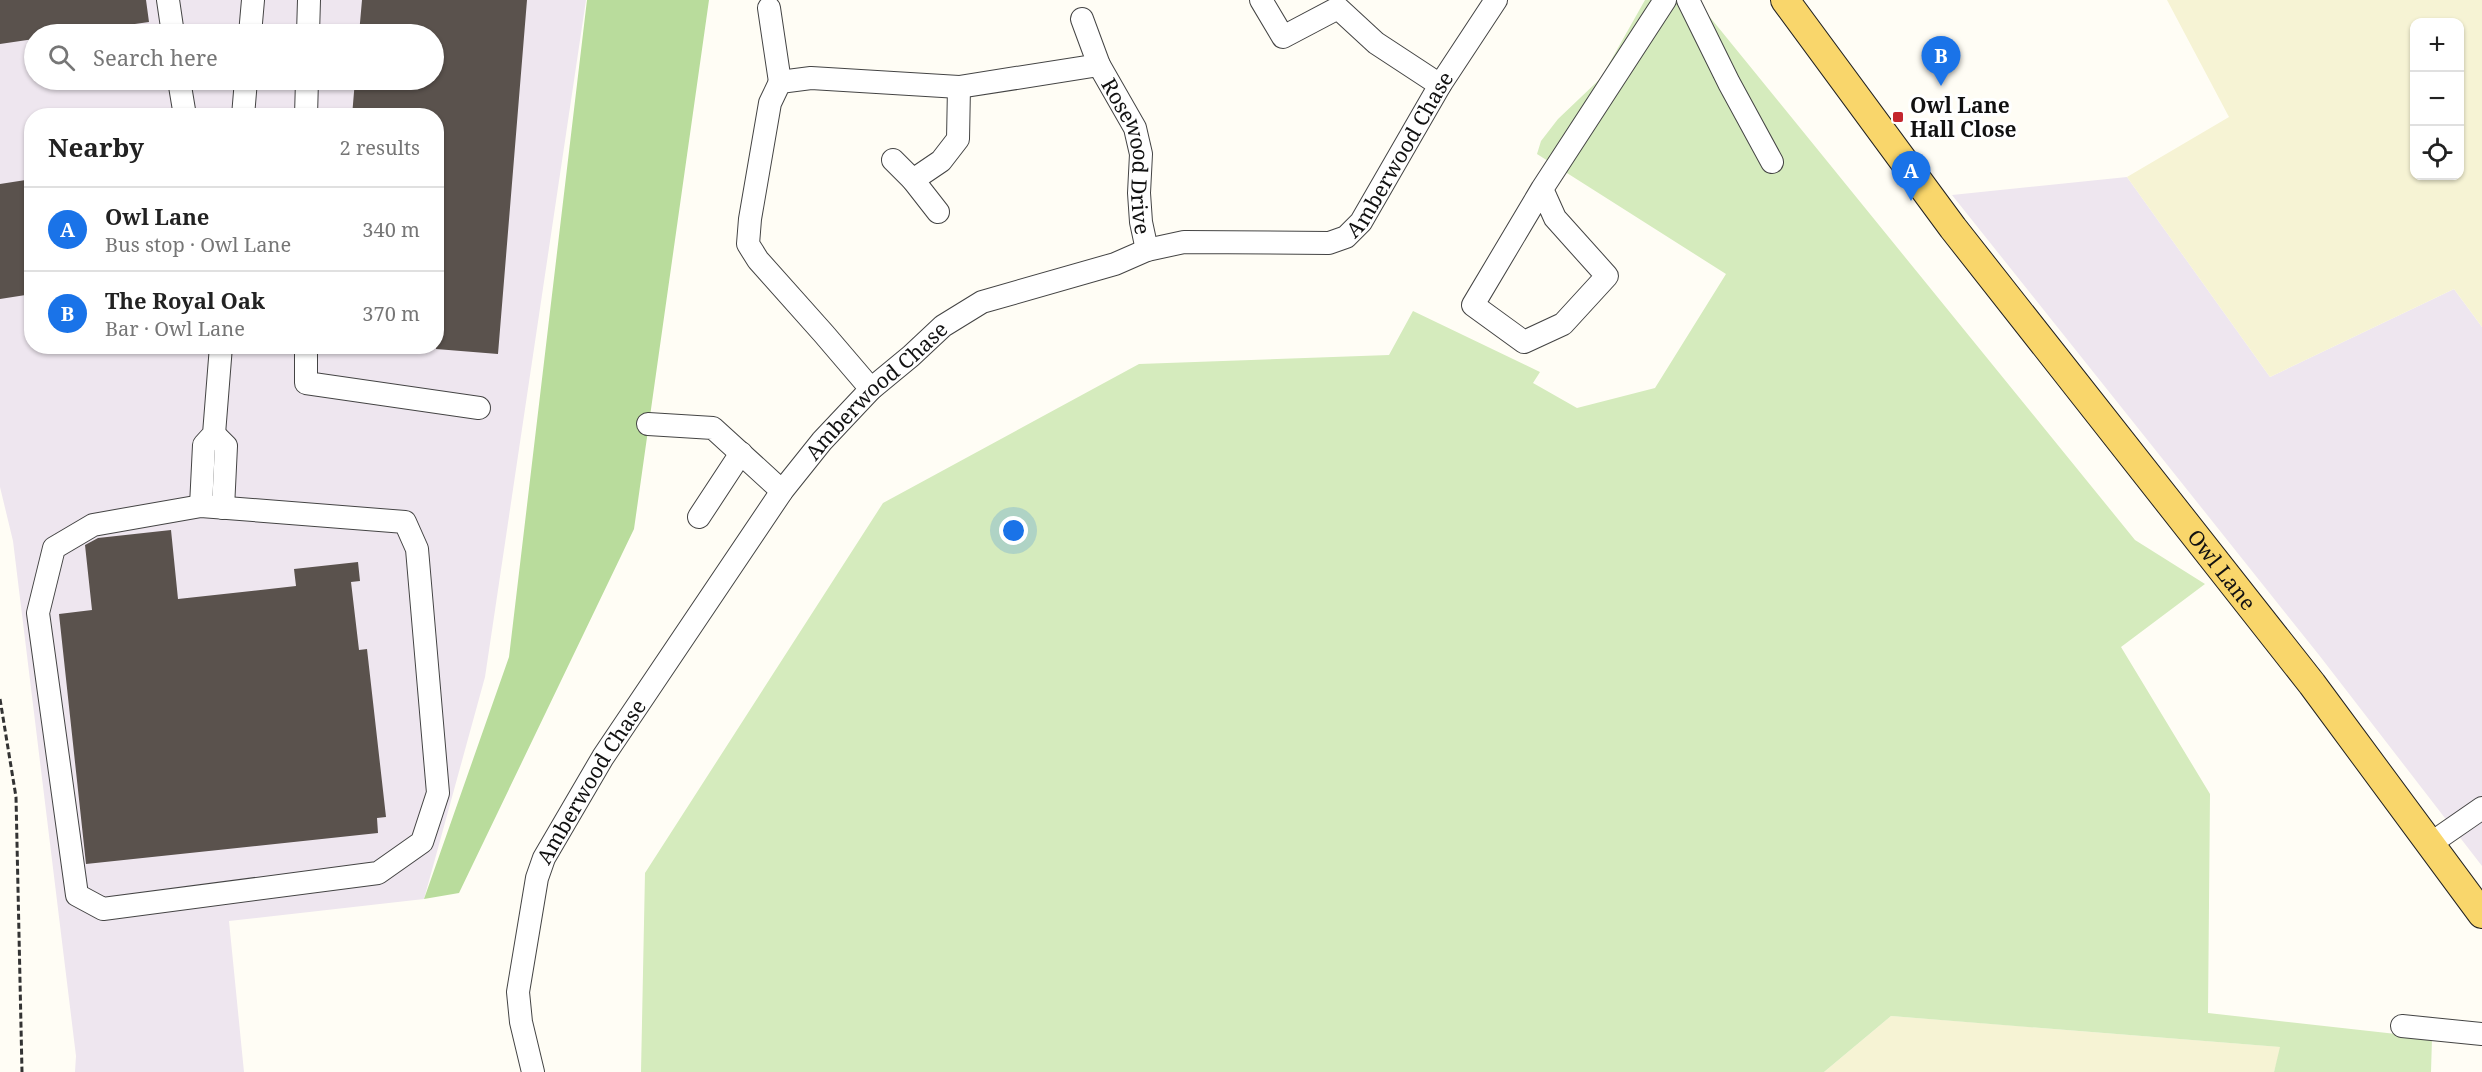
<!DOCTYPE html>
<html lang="en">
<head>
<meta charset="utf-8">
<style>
  :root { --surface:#fff; --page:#f6f6f6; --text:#222; --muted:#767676; --line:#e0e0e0; --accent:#1a73e8 }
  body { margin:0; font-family:"Noto Serif",serif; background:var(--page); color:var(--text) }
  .controls { position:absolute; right:18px; top:18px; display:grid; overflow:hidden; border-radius:12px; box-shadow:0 2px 4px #0004 }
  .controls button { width:54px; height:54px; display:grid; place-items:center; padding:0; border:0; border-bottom:2px solid var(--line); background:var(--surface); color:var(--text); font:30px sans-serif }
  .you { position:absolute; left:1014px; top:531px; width:21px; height:21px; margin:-15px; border:4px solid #fff; border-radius:50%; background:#1a73e8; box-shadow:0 0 0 9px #1a73e833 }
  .badge { display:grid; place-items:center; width:39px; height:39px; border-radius:50%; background:var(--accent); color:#fff; font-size:20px; font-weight:700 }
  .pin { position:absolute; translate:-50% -50px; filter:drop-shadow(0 2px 3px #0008) }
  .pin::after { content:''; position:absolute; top:32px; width:21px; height:18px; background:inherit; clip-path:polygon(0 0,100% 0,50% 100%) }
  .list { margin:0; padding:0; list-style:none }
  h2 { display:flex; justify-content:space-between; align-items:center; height:78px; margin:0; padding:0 24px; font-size:26px }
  h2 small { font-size:20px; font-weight:400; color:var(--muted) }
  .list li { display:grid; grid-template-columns:39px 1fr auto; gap:18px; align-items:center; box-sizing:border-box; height:84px; padding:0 24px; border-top:2px solid var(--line) }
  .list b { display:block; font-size:22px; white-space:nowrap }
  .list p { margin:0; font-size:20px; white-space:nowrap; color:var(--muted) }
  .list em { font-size:20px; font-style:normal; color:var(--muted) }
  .icon { flex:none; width:33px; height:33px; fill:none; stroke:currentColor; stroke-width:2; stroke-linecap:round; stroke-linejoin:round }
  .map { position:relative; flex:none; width:2482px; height:1072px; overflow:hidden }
  .search { position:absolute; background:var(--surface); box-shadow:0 2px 4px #0004; left:24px; top:24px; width:420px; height:66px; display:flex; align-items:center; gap:15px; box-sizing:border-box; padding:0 21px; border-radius:33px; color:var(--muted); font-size:22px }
  .panel { position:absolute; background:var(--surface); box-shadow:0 2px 4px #0004; left:24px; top:108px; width:420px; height:246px; border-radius:24px }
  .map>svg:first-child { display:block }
  .industrial { fill:#eee6ef; fill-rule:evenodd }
  .farmland { fill:#f6f3d4; fill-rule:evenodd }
  .green { fill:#d5ebbd }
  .forest { fill:#b9dc9c }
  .building { fill:#5a524d }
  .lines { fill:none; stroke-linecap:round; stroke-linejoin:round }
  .minor-casing { stroke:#444; stroke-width:24 }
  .major-casing { stroke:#222; stroke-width:30 }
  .path { stroke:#333; stroke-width:3; stroke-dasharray:6 3; stroke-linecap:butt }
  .minor { stroke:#fff; stroke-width:22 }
  .major { stroke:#f9d66b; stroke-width:28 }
  .poi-dot { fill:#c4262e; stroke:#fff; stroke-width:2 }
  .labels { text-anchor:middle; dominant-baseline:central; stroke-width:6; stroke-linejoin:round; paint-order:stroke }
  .poi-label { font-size:21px; font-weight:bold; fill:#111; stroke:#fff; text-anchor:start }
  .street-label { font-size:21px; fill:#111; stroke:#fff }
</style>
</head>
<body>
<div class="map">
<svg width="2482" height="1072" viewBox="0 0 2482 1072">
  <rect width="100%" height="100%" fill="#fffdf5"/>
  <path class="industrial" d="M0,0H586L485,677L424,899L229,921L244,1072H75L76,1056L13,541L0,487ZM34,34H434V80H34ZM32,116H436V346H32Z
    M2127,177L2270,377L2454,289L2482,327V866L2319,655L1952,195Z"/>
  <path class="farmland" d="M2167,0H2482V327L2454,289L2270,377L2127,177L2229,117ZM2414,22H2460V176H2414Z
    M1891,1016L2281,1047L2274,1072H1824Z"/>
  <path class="green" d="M1645,0H1696L2135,540L2205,584L2121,647L2210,794L2208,1013L2432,1038L2431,1072H2274L2280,1047L1891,1016L1824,1072H641L645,873L883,503L1139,364L1389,355L1413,311L1540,372L1533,383L1577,408L1655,388L1726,274L1537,154L1541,141L1558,119L1601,78Z"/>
  <path class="forest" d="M587,0H709L634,529L459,893L424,899L509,657Z"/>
  <path class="building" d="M0,0H146L149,22L64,34H34V39L0,44Z
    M362,0H527L498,354L436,349V116H352L355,80H434V34H359Z
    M32,179V294L0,299V184Z
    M171,530L178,599L296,586L294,569L358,562L360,581L351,582L359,650L367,649L386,817L377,818L378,833L86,864L59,614L92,610L85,545L98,538Z"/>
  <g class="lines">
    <g class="minor-casing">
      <g id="minor">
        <path d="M168,0L173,34"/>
        <path d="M1261,0L1283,37L1338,8L1376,43L1440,85"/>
        <path d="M1688,0L1729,83L1772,162"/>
        <path d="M769,8L780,82"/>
        <path d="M1082,19L1099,65"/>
        <path d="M250,34L253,0"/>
        <path d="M308,34L309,0"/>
        <path d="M179,80L185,116"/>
        <path d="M243,116L246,80"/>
        <path d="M306,116L307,80"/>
        <path d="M893,160L913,180L938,212"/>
        <path d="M913,180L941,161L958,139L959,87"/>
        <path d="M1542,189L1555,218L1607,276L1563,324L1524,342L1473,305L1542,189L1665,0"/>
        <path d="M306,346V383L479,408"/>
        <path id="s1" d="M871,389L824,334L758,260L748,244L750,219L770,103L780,82L811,78L959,87L1099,65L1135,128L1141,154L1139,193L1141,222L1147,250"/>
        <path d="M648,424L713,428L782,491"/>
        <path d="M214,434L226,446L223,508"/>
        <path d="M201,506L405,522L417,549L438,793L422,842L378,873L103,909L77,895L38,613L54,548L93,525Z"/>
        <path d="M201,506L204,445L214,434L221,346"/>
        <path d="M699,517L741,453"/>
        <path d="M2430,844L2482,808"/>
        <path d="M2402,1026L2482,1034"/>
        <path id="s2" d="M533,1072L521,1022L518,992L537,878L544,858L603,757L782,491L822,441L871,389L911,356L943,326L982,302L1115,264L1147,250L1184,242L1329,243L1346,237L1361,222L1440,85L1496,0"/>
      </g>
    </g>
    <g class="major-casing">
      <g id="major">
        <path id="s3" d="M1785,0L1953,228L2312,684L2482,914"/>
      </g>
    </g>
    <path class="path" d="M0,699L16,797L22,1072"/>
    <use href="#minor" class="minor"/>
    <use href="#major" class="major"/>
  </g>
  <rect class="poi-dot" x="1892" y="111" width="12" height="12" rx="3"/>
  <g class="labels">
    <g class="poi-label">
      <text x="1910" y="105">Owl Lane<tspan x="1910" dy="24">Hall Close</tspan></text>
    </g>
    <g class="street-label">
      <text stroke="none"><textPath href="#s2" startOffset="1406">Amberwood Chase</textPath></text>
      <text stroke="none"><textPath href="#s1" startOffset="776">Rosewood Drive</textPath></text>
      <text stroke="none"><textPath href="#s2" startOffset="794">Amberwood Chase</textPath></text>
      <text stroke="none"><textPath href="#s3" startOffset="718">Owl Lane</textPath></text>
      <text stroke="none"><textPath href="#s2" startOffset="308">Amberwood Chase</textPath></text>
    </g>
  </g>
</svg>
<div class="controls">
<button>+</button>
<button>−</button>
<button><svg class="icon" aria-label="locate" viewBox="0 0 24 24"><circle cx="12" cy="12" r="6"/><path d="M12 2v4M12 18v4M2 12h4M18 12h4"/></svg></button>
</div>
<div class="you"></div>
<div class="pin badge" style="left:1911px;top:201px">A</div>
<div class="pin badge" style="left:1941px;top:86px">B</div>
<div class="search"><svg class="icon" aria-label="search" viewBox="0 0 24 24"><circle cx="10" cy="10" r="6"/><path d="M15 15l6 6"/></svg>Search here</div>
<section class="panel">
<h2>Nearby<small>2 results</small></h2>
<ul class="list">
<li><span class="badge">A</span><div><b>Owl Lane</b><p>Bus stop · Owl Lane</p></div><em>340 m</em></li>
<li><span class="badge">B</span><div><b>The Royal Oak</b><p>Bar · Owl Lane</p></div><em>370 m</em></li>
</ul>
</section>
</div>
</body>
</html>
